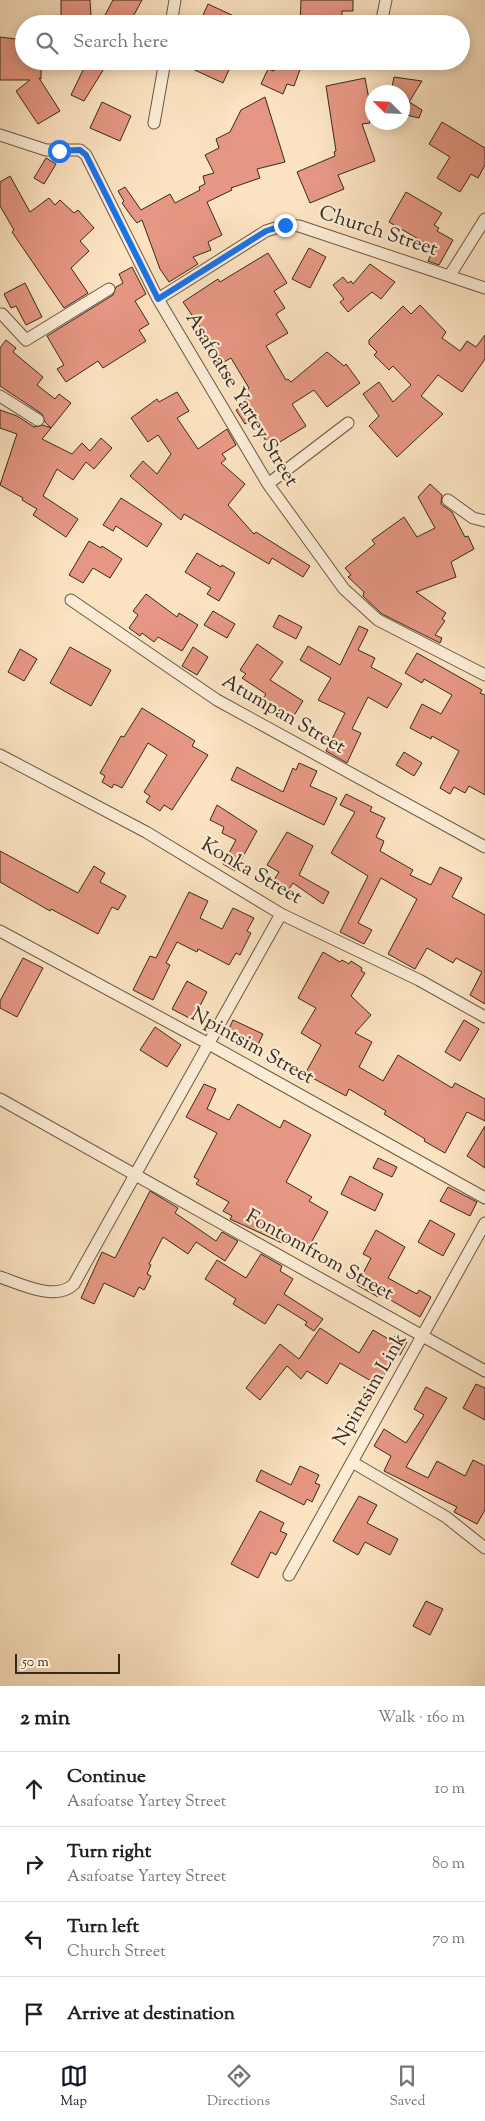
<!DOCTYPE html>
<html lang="en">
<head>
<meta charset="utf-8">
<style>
  :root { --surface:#fff; --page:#f2f2f2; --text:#202124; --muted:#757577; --line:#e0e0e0; --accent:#111827 }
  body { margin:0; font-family:"Sorts Mill Goudy",serif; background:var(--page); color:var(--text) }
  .compass { position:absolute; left:365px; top:85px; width:45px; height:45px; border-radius:50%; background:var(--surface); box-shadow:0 2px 12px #0003; rotate:294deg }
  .scale { position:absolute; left:15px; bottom:12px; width:105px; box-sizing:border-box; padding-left:5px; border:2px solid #37291d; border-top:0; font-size:14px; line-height:18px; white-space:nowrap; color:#37291d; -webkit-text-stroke:4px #fdedd7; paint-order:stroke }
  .stop { position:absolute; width:15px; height:15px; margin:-11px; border:4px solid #1a73e8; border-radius:50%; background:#fff }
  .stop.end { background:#1a73e8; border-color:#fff; box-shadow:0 1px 5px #0008 }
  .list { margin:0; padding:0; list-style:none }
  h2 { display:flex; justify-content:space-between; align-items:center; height:65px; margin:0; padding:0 20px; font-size:21px }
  h2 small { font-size:16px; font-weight:400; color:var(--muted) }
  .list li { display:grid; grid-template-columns:32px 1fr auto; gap:15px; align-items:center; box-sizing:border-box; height:75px; padding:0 20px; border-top:1px solid var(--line) }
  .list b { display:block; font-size:19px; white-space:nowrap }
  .list p { margin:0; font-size:16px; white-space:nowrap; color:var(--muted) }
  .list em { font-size:16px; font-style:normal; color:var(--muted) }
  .icon { flex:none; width:28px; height:28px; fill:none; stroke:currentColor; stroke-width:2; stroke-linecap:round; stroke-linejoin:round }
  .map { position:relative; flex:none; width:485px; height:1686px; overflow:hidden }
  .search { position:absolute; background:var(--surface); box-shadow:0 2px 12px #0003; left:15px; right:15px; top:15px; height:55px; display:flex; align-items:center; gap:12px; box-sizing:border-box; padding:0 18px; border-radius:28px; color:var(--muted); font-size:19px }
  .sheet { height:365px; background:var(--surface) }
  nav { display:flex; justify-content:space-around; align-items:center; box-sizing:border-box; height:70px; border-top:1px solid var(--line); background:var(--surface); font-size:14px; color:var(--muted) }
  nav a { display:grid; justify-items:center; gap:2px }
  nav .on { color:var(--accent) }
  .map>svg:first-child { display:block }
  .building { fill:#e69783; stroke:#37291d }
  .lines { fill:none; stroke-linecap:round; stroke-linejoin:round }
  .street-casing { stroke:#685846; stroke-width:13 }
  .street { stroke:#fdedd7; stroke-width:11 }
  .route { stroke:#1a73e8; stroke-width:6 }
  .labels { text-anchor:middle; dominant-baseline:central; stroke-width:4.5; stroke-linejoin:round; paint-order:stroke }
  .street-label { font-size:20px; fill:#37291d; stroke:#fdedd7 }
</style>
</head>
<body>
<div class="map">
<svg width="485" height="1686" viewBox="0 0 485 1686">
  <rect width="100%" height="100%" fill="#fce3c1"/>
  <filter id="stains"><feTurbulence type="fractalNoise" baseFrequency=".004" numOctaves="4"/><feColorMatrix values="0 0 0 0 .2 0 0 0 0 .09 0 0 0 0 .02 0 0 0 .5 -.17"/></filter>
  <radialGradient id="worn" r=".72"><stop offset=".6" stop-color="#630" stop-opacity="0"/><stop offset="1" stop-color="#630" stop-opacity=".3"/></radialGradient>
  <path class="building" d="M61,0H90L91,16L61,17Z
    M113,0H142L129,24H111L103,19Z
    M301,0H353V11H342V24H300Z
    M208,4L251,24H199Z
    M0,37L24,40V61H41V79L39,78L60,111L38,124L16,91L30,80H0Z
    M70,61H95L105,67L84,101L71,95L83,70Z
    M175,61H233L223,83Z
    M287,61L302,64L294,86L287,84L283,94L261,84L268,69L274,71L276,66L284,70Z
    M394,77L422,81L409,102L422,110L419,118L402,114V92H391Z
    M365,78L371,110L368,111L370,123L362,124L375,161L338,175L344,189L310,203L297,172L335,156L334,152L336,151L326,86Z
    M265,97L285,162L257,169L260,178L231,188L232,190L207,202L222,235L208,242L211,250L193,257L198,264L169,282L160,269L142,220L137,223L132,217L122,203L124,201L118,191L125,187L141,210L170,194L175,203L200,190L199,187L205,184L203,176L214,173L205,155L219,148L216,139L230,132L241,110Z
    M102,102L131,116L120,141L90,128Z
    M442,122L485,148V165L478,178L471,174L460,192L437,178L450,157L429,144Z
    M46,158L56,164L44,184L34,178Z
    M10,176L30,212L49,198L55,205L60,200L74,213L78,210L94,228L80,241L89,251L71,268L88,293L64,308L12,232L14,230L0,206V182Z
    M406,192L442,213L434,225L439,228L437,231L453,240L439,265L428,261L434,248L389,222Z
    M309,248L326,257L310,288L292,279Z
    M268,253L287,283L274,291L285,308L276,314L288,333L266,346L286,380L288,379L291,382L327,352L344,366L346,364L360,383L327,407L314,390L292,404L306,426L270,448L253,419L245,424L236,410L248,403L242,392L249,388L231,358L224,362L183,302L218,279L220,282Z
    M370,264L395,282L381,299L372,292L348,312L340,302L344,299L333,285L343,277L348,283L351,281L353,284Z
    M132,267L146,294L135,301L149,324L139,330L146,341L103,368L98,361L66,382L57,369L64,365L47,336L113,295L116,287L123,283L119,274Z
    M25,283L42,317L26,325L16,306L11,308L4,294Z
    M420,305L446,332L442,338L460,351L467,341L476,347L485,335V359L462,392L438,375L421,396L443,414L397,457L369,426L379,416L363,394L379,382L393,402L411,385L393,366L389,370L374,355L377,352L369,344V340L403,306L411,314Z
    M6,340L16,348L13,352L43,377L37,385L55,399L59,394L71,403L51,428L45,422L42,414L0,386V348Z
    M177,392L189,411L177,418L198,449L227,429L236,445L222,454L226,459L221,463L245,484L228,505L254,534L256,532L310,566L303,577L272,558L269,564L184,514L181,520L130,476L143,461L157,474L171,454L158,435L148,442L131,418L157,399L159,402Z
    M0,410L17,416L34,427L43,425L51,428L42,439L72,454L82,443L90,451L101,438L112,448L94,469L86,462L73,480L57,469L43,496L78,519L66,537L33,515L37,509L22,500L23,498L0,485L17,434L0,428Z
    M430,484L442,495L441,504L452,512L465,537L468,536L474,549L451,562L456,577L416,592L446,613L442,619L445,621L435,635L442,638L440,643L382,614L363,596L364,592L348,577L351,575L345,568L375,544L372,540L404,517L417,537L435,528L418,497Z
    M121,498L162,524L147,547L116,526L113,531L103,525Z
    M89,541L101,548L102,546L122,559L110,578L93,568L83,583L69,575Z
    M197,553L221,567L222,565L235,573L219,601L207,594L211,588L185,572Z
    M146,594L177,617L179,613L198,625L182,651L158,637L154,642L142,633L140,636L129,628L138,615L133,611Z
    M213,611L235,624L227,638L204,625Z
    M279,615L302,627L296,639L273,627Z
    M359,626L368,630L358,650L375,658L371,667L402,684L387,708L368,697L352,729L361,733L347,763L326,751L345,713L318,700L331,678L300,660L308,646L340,665Z
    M257,644L283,662L270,680L303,701L290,722L278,715L280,711L262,700L266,694L242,678L246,674L240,670Z
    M70,647L111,670L91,706L50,683Z
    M193,647L208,657L197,675L182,666Z
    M20,649L37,659L24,681L8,672Z
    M417,653L482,690L480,693L485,695V795L469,786L465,793L454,787L450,794L440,788L459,751L432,736L431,739L410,728L422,704L441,714L452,695L424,679L422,683L405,673Z
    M142,708L195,741L192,746L208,755L172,810L164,805L160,811L146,802L150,796L144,792L167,755L148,743L122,788L114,784L112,788L102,782L105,776L100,773L121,736L124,737Z
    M404,752L422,763L414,776L396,765Z
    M299,763L317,771L310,786L337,798L324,825L231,780L237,767L283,792L293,768L296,770Z
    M346,794L372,807L370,811L385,818L376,837L384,841L380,851L413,870L410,875L431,885L440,867L462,878L452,897L485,915V1004L470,995L482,972L456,958L453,963L427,948L415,969L388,954L417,899L381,878L358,923L372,930L364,944L340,932L368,876L331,853L355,812L340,805Z
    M217,805L257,831L235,871L223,864L236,840L222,833L224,827L210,820Z
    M287,832L313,846L299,875L329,892L323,904L293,883L289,889L274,880L279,872L267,865Z
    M0,851L78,893L94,866L105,873L100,882L126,896L118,910L112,907L98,934L51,909L50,911L0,882Z
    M189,892L208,901L200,918L222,929L233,908L254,918L247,931L251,933L240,955L236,953L229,965L198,949L197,952L177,942L166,963L170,965L153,1000L133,990L150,956L156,958Z
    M323,952L340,962L342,960L349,964L351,961L362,968L361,971L365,973L351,996L371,1015L355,1033L372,1042L359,1067L383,1081L398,1055L452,1088L455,1083L485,1099V1121L467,1112L445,1153L424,1141L425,1139L384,1114L386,1111L349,1089L346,1096L305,1074L321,1045L301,1033L316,1008L298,998Z
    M23,958L43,968L17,1017L0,1008V1001Z
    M187,981L207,992L193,1020L172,1009Z
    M233,1020L263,1034L256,1049L226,1035Z
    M464,1020L479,1029L460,1061L445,1052Z
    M155,1027L181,1045L167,1067L140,1050Z
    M204,1084L216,1089L207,1109L229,1120L238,1104L280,1128L284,1120L311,1135L286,1182L312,1197L309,1201L328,1212L306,1252L283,1240L282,1243L230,1219L232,1216L223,1211L229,1202L196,1184L199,1180L194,1177L217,1133L186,1117Z
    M485,1126V1168L467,1156Z
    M378,1158L397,1167L392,1177L373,1168Z
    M350,1176L383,1194L375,1211L341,1194Z
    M448,1187L477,1202L470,1216L440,1201Z
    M150,1191L178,1208L175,1213L216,1241L222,1232L238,1241L225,1261L196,1242L188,1254L163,1237L149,1264L151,1265L147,1274L151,1276L144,1290L139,1287L134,1297L104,1283L94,1304L81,1298L102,1252L115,1258Z
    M430,1220L455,1234L443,1256L418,1242Z
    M376,1230L405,1247L388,1278L417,1294L419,1290L431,1297L420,1317L380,1294L378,1297L357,1285L371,1258L363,1254Z
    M261,1254L282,1266L280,1271L293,1279L284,1294L323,1319L314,1331L305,1325L307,1322L278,1304L265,1324L233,1304L236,1299L205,1279L217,1260L246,1278Z
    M320,1328L359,1353L373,1330L392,1341L395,1336L407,1342L400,1355L397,1353L378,1385L340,1363L327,1384L307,1371L301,1379L287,1366L260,1400L246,1388L280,1344L299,1359Z
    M476,1384L485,1388V1420L463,1408Z
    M426,1387L447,1398L406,1467L428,1478L437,1461L465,1476L473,1460L485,1466V1510L477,1524L454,1512L457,1507L384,1471L391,1456L374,1446L384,1429L406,1443L424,1415L414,1409Z
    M300,1466L319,1475L315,1483L320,1485L312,1502L307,1499L304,1505L256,1481L261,1470L291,1485Z
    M359,1496L377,1505L367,1523L398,1539L390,1555L365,1542L358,1555L333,1541Z
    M260,1511L284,1523L280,1531L287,1534L276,1555L271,1552L258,1578L231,1564Z
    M426,1601L443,1609L430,1635L413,1626Z"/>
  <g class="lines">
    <g class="street-casing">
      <path id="street" d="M171,24L175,0
        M381,24L386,0
        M154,123L165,61
        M0,135L46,150H80L86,155L158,299L268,484L344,589L378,620L485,675
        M450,275L485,219
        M158,299L266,231L285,225L299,226L485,288
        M2,314L26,340L109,289
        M0,396L38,420
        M268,484L348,423
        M448,500L473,518L485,521
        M71,600L217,700L485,847
        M0,755L146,832L281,914L419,980L485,1017
        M0,931L207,1043L485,1198
        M0,1099L485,1371
        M0,1277C21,1284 56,1302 74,1284L281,914
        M352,1462L446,1517L485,1548
        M289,1575L485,1223"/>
    </g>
    <use href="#street" class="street"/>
  </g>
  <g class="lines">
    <path class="route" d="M59,151L80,150L86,155L158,299L266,231L285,225"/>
  </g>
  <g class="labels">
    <g class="street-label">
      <text transform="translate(378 232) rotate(18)">Church Street</text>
      <text transform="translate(241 400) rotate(59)">Asafoatse Yartey Street</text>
      <text transform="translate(283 715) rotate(30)">Atumpan Street</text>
      <text transform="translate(251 872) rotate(30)">Konka Street</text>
      <text transform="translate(252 1047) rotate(29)">Npintsim Street</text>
      <text transform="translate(319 1256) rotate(29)">Fontomfrom Street</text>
      <text transform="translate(371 1390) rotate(-60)">Npintsim Link</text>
    </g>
  </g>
  <rect width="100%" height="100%" filter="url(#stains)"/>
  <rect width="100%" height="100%" fill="url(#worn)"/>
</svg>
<svg class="compass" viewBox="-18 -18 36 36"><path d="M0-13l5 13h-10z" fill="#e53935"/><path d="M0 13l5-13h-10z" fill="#757577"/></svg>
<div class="scale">50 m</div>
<div class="stop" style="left:59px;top:151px"></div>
<div class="stop end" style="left:285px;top:225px"></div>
<div class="search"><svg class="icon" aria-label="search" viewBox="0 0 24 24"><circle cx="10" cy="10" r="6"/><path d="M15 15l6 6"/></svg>Search here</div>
</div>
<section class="sheet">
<h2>2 min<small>Walk · 160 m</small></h2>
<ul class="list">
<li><svg class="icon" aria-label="ahead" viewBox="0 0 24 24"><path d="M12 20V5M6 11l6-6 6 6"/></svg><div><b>Continue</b><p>Asafoatse Yartey Street</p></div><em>10 m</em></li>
<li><svg class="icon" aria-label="right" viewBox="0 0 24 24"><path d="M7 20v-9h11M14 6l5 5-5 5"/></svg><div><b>Turn right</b><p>Asafoatse Yartey Street</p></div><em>80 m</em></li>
<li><svg class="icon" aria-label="left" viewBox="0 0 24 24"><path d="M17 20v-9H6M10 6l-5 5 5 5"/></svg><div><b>Turn left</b><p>Church Street</p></div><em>70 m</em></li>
<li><svg class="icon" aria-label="arrive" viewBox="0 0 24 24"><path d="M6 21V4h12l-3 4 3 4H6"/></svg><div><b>Arrive at destination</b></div></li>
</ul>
</section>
<nav>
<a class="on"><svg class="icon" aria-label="map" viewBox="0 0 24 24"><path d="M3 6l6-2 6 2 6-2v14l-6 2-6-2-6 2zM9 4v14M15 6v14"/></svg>Map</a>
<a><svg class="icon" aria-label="directions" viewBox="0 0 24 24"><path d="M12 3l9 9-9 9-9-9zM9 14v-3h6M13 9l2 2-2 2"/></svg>Directions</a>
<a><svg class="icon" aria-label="saved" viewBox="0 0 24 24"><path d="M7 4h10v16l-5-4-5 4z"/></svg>Saved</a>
</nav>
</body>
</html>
